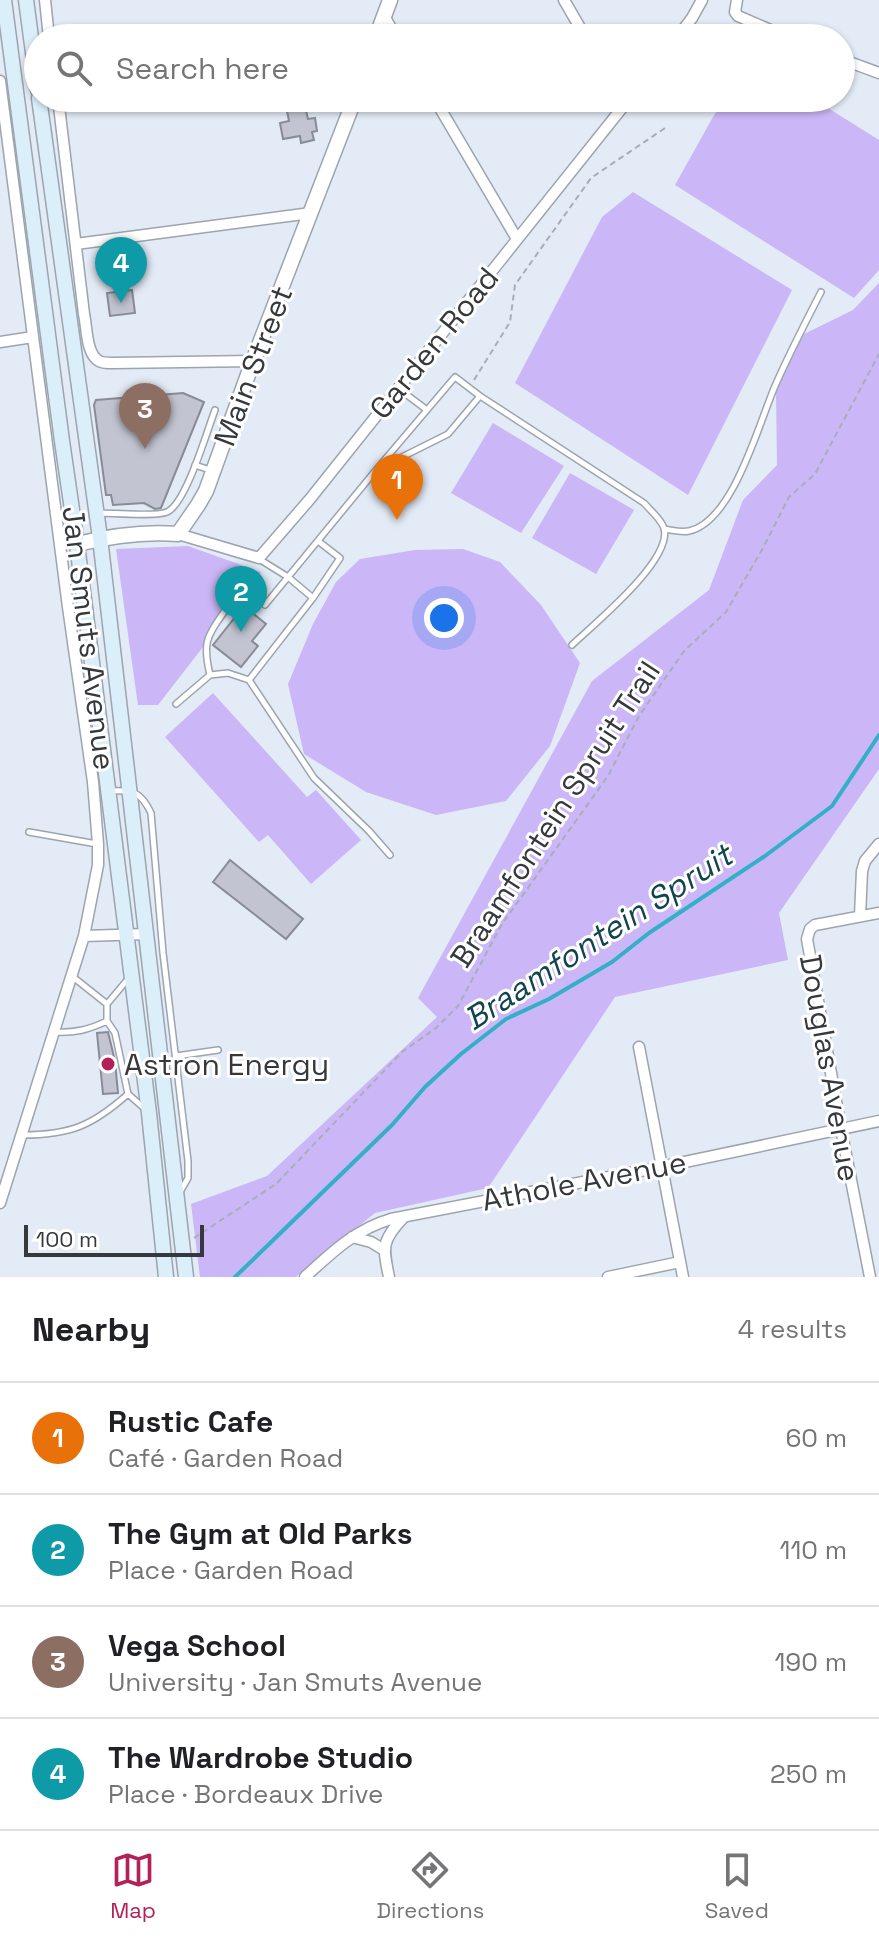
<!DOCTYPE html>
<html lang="en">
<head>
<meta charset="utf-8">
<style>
  :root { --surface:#fff; --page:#f6f6f6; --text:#202124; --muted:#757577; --line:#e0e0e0; --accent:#b12358 }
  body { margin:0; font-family:"Space Grotesk",sans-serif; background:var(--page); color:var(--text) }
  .scale { position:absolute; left:24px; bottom:20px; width:180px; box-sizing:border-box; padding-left:8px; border:4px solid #35383c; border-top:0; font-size:22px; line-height:28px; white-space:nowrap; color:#35383c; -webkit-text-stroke:6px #fff; paint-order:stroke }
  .you { position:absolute; left:444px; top:618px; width:28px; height:28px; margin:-20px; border:6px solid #fff; border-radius:50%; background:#1a73e8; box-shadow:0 0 0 12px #1a73e833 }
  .badge { display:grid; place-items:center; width:52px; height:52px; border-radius:50%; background:var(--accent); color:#fff; font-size:26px; font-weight:700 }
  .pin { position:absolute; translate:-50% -66px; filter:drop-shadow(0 2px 4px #0008) }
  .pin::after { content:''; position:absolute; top:42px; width:28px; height:24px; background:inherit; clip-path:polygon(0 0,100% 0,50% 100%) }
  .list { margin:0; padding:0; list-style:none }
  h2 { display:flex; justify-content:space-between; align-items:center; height:104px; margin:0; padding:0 32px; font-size:34px }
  h2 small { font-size:26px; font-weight:400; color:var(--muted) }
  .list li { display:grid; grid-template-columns:52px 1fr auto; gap:24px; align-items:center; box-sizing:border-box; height:112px; padding:0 32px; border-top:2px solid var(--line) }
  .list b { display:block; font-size:30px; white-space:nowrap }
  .list p { margin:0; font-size:26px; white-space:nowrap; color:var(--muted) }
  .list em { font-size:26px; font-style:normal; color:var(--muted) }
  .icon { flex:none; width:44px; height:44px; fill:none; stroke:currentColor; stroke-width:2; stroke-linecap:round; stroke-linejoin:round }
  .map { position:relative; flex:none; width:879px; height:1277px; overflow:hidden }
  .search { position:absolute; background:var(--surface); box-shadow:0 2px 6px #0004; left:24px; right:24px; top:24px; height:88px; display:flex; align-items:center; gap:20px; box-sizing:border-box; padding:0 28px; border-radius:44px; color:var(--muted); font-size:30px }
  .sheet { height:552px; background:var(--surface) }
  nav { display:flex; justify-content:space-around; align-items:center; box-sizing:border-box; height:112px; border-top:2px solid var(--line); background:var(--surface); font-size:22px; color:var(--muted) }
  nav a { display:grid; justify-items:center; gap:4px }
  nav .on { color:var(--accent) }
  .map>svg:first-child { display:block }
  .green { fill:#cbb6f7 }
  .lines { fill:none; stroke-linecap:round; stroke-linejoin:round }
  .stream { stroke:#33b0c6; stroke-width:4 }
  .building { fill:#c2c4d1; stroke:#898b97; stroke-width:2 }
  .service-casing { stroke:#9ca4ae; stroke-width:8 }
  .minor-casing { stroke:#9ca4ae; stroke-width:13 }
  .tertiary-casing { stroke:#9ca4ae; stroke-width:17 }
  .secondary-casing { stroke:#9ca4ae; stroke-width:17 }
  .path { stroke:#a8aeb7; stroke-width:2; stroke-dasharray:6 4; stroke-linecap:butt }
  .service { stroke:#fff; stroke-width:5 }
  .minor { stroke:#fff; stroke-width:10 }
  .tertiary { stroke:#fff; stroke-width:14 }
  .secondary { stroke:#dbeffa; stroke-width:14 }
  .poi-dot { fill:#b12358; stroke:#fff; stroke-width:3 }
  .labels { text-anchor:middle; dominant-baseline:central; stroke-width:6; stroke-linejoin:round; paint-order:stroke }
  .street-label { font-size:30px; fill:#35383c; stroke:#fff }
  .poi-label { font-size:30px; fill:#35383c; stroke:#fff; text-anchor:start }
  .water-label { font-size:32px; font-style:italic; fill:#10454f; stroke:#fff }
</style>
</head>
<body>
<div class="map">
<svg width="879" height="1277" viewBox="0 0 879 1277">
  <rect width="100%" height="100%" fill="#e3ebf6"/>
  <path class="green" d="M725,98H812L879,140V270L854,298L675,185L713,117Z
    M633,192L792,290L688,495L515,383L602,217Z
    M879,283V769L779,913L788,960L615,997L488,1188L375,1213L296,1277H200L191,1204L267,1176L437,1017L418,998L592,681L709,590L743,500L777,465L776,391L800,336L853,310Z
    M493,423L564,466L521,533L451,493Z
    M570,473L634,510L596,574L532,538Z
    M188,546L261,572L158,705H138L116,549Z
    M463,549L500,562L541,605L580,663L550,746L506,801L436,815L366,792L304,754L288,684L313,624L336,582L360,559L415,550Z
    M213,693L307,797L316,790L361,840L311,884L268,835L259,842L165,737Z"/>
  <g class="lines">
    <path class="stream" d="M235,1277L392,1125L425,1087L461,1054L506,1019L549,999L612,962L649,933L765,856L832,806L879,735"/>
  </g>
  <path class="building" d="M304,102L308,119L315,118L317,131L312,132L314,140L301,143L300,136L283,139L280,123L289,121L286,106Z
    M132,290L135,313L110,316L107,293Z
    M183,393L204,402L161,508L155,509L144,503L113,505L111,495H106L94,405L96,400Z
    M244,606L266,624L252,641L258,646L241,667L213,645Z
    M230,860L303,919L286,939L213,882Z
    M108,1032L115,1061L118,1093L103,1094L97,1033Z"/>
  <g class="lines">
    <g class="service-casing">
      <path id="service" d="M399,389L427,410
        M480,396L644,503C650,510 661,519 664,528C673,560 594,624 572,645
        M195,465L213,471
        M98,513C113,513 155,517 167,512C186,504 207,431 215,410
        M664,529C672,530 681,533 689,531C733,522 759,423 775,386C789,354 805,323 821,292
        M259,559L288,577L313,598
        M265,605L376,470L455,377L480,396L448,434L376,470
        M210,675C202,641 207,637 226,609
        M249,680L313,598L340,558L318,541
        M176,704L210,675L228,673L249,680L314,778L369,831L390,855
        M111,791C134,790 141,792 151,813L163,953L188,1161V1178L180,1192
        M29,832L97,844
        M73,977L107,1004
        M128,979L107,1004V1021L115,1033L128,1094L145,1109
        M55,1032C75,1033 88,1030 107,1021
        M176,1056L218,1050
        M22,1135C70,1135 92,1126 128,1094"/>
    </g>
    <g class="minor-casing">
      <path id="minor" d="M45,0L49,38
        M564,0L586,38
        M737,0L735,12L738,16L789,38
        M384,16L397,38
        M677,38L692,18L702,0
        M841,59L879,73
        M0,81L68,607L93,782L98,844V865L84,936L0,1203
        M58,98L84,314C87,327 86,354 99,361C102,363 109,363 113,363L253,361
        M434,98L517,239
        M59,106L126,98
        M76,244L311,213
        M0,342L33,337
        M178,534L259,558L310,499L630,98
        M860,916L862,871L865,861L879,844
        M84,936L147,934
        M639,1047L683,1277
        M352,1237L371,1242L384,1250
        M305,1277C331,1253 356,1229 391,1219L661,1167L879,1121
        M389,1277C383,1248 381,1241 403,1218
        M608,1277L680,1262
        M870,1277L841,1129L807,939L810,929L815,925L879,913"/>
    </g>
    <g class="tertiary-casing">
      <path id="tertiary" d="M376,38L390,0
        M77,544C110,536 144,531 178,534L198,505L206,491L253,361L355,98"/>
    </g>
    <g class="secondary-casing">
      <path id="secondary" d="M4,0L62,441L77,544L149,1113L166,1277
        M26,0L38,90
        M39,98L100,538L186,1277"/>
    </g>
    <path class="path" d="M474,380L510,322L515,285L591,178L668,126
      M194,1238L276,1184L402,1052L436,1028L458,1006L502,924L608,776L639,716L684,651L726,612L763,548L789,497L815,474L879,354"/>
    <use href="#service" class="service"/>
    <use href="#minor" class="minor"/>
    <use href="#tertiary" class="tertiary"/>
    <use href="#secondary" class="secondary"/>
  </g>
  <circle class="poi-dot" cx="108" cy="1064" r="8"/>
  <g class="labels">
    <g class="street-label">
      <text transform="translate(434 343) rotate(-51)">Garden Road</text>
      <text transform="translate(253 366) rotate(-69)">Main Street</text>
      <text transform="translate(89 638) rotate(83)">Jan Smuts Avenue</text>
      <text transform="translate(555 814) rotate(-57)">Braamfontein Spruit Trail</text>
      <text transform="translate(830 1068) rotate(80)">Douglas Avenue</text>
      <text transform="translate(584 1181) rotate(-11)">Athole Avenue</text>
    </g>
    <g class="poi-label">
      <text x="124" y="1064">Astron Energy</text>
    </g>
    <g class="water-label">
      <text transform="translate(598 937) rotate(-33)">Braamfontein Spruit</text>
    </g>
  </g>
</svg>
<div class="scale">100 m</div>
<div class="you"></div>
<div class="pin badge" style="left:397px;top:520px;background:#e8710a">1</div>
<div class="pin badge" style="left:241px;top:632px;background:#0f9aa8">2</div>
<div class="pin badge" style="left:145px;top:449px;background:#8d6e63">3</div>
<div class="pin badge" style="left:121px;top:303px;background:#0f9aa8">4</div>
<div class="search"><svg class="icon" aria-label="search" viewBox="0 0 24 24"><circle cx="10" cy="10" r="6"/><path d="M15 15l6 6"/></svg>Search here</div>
</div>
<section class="sheet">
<h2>Nearby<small>4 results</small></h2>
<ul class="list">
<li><span class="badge" style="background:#e8710a">1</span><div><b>Rustic Cafe</b><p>Café · Garden Road</p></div><em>60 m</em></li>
<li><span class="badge" style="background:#0f9aa8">2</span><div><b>The Gym at Old Parks</b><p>Place · Garden Road</p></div><em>110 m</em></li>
<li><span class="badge" style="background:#8d6e63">3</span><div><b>Vega School</b><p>University · Jan Smuts Avenue</p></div><em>190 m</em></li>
<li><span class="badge" style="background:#0f9aa8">4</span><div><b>The Wardrobe Studio</b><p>Place · Bordeaux Drive</p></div><em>250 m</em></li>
</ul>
</section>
<nav>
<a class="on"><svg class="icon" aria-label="map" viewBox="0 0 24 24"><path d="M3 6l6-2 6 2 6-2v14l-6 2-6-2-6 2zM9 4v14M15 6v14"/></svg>Map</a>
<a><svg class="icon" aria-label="directions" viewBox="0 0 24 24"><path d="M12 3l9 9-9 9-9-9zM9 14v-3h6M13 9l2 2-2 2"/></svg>Directions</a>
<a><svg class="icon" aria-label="saved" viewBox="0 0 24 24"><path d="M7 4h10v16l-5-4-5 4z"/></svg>Saved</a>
</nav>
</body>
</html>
